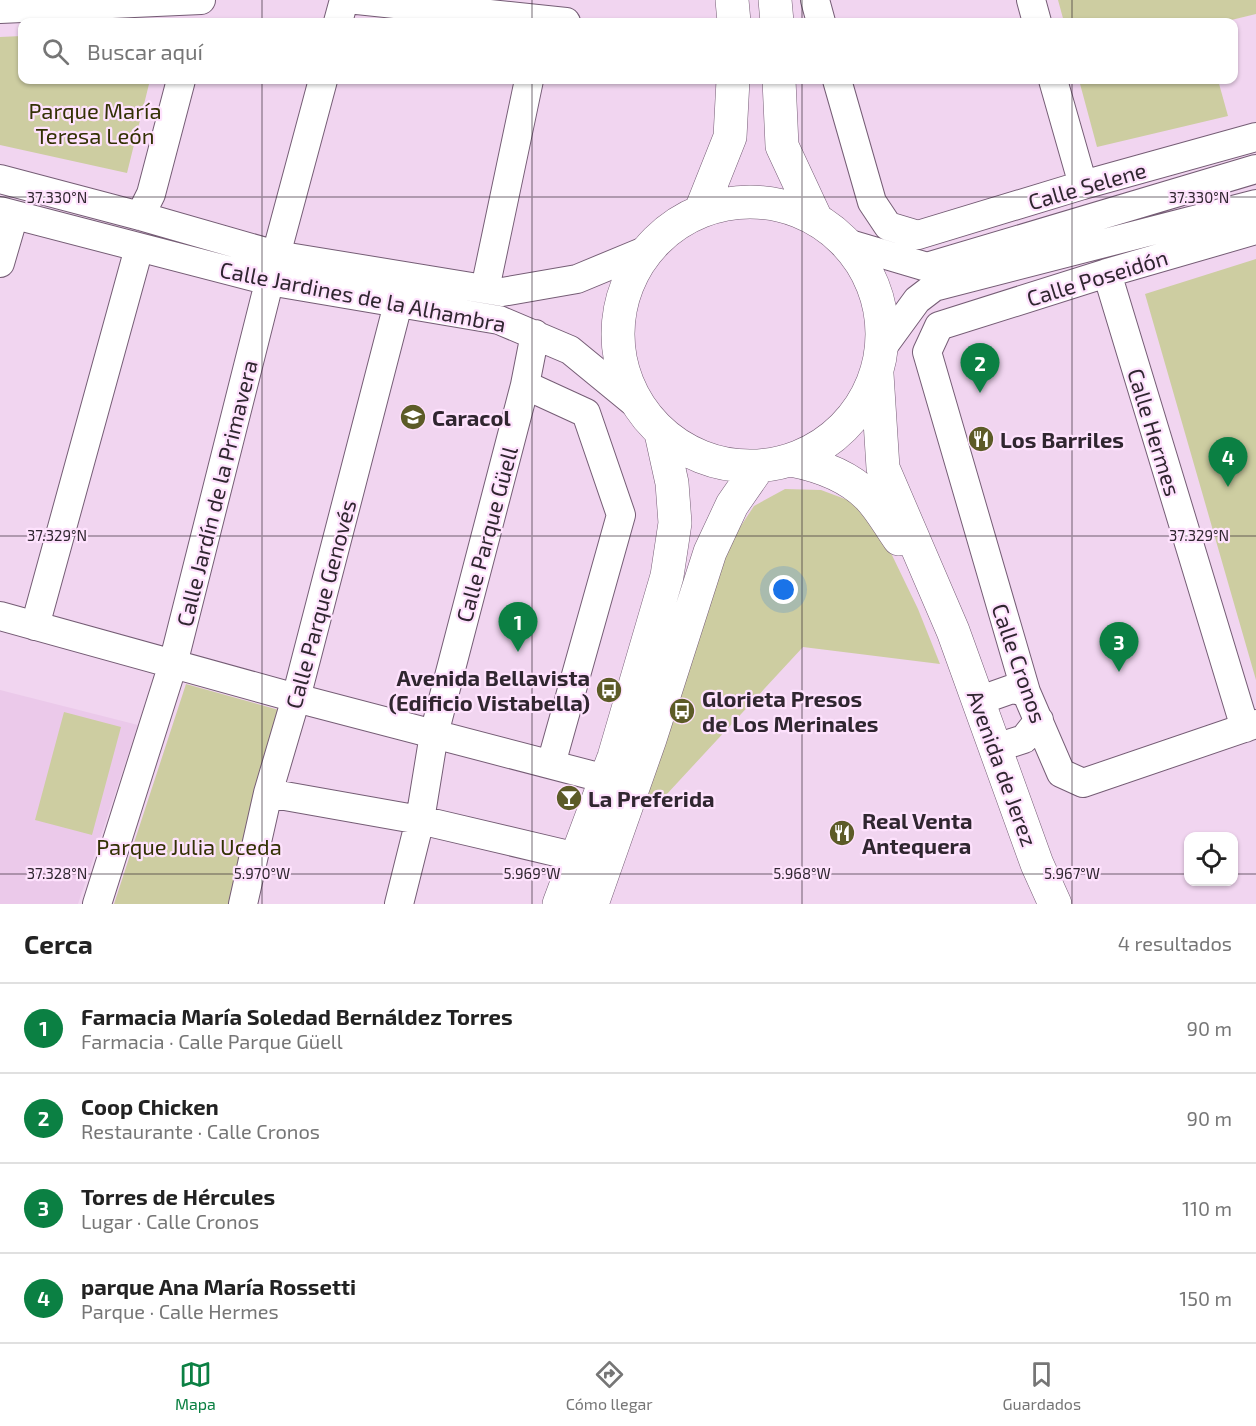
<!DOCTYPE html>
<html lang="es">
<head>
<meta charset="utf-8">
<style>
  :root { --surface:#fff; --page:#f2f2f2; --text:#222; --muted:#767676; --line:#e0e0e0; --accent:#0b8043 }
  body { margin:0; font-family:"Exo 2",sans-serif; background:var(--page); color:var(--text) }
  .controls { position:absolute; right:18px; bottom:18px; display:grid; overflow:hidden; border-radius:12px; box-shadow:0 2px 4px #0004 }
  .controls button { width:54px; height:54px; display:grid; place-items:center; padding:0; border:0; border-bottom:2px solid var(--line); background:var(--surface); color:var(--text); font:30px sans-serif }
  .you { position:absolute; left:784px; top:590px; width:21px; height:21px; margin:-15px; border:4px solid #fff; border-radius:50%; background:#1a73e8; box-shadow:0 0 0 9px #1a73e833 }
  .badge { display:grid; place-items:center; width:39px; height:39px; border-radius:50%; background:var(--accent); color:#fff; font-size:20px; font-weight:700 }
  .pin { position:absolute; translate:-50% -50px; filter:drop-shadow(0 2px 3px #0008) }
  .pin::after { content:''; position:absolute; top:32px; width:21px; height:18px; background:inherit; clip-path:polygon(0 0,100% 0,50% 100%) }
  .list { margin:0; padding:0; list-style:none }
  h2 { display:flex; justify-content:space-between; align-items:center; height:78px; margin:0; padding:0 24px; font-size:26px }
  h2 small { font-size:20px; font-weight:400; color:var(--muted) }
  .list li { display:grid; grid-template-columns:39px 1fr auto; gap:18px; align-items:center; box-sizing:border-box; height:90px; padding:0 24px; border-top:2px solid var(--line) }
  .list b { display:block; font-size:22px; white-space:nowrap }
  .list p { margin:0; font-size:20px; white-space:nowrap; color:var(--muted) }
  .list em { font-size:20px; font-style:normal; color:var(--muted) }
  .icon { flex:none; width:33px; height:33px; fill:none; stroke:currentColor; stroke-width:2; stroke-linecap:round; stroke-linejoin:round }
  .map { position:relative; flex:none; width:1256px; height:904px; overflow:hidden }
  .search { position:absolute; background:var(--surface); box-shadow:0 2px 4px #0004; left:18px; right:18px; top:18px; height:66px; display:flex; align-items:center; gap:15px; box-sizing:border-box; padding:0 21px; border-radius:12px; color:var(--muted); font-size:22px }
  .sheet { height:438px; background:var(--surface) }
  nav { display:flex; justify-content:space-around; align-items:center; box-sizing:border-box; height:84px; border-top:2px solid var(--line); background:var(--surface); font-size:16px; color:var(--muted) }
  nav a { display:grid; justify-items:center; gap:3px }
  nav .on { color:var(--accent) }
  .map>svg:first-child { display:block }
  .built { fill:#ebc9ea }
  .green { fill:#cdcda1 }
  .lines { fill:none; stroke-linecap:round; stroke-linejoin:round }
  .minor-casing { stroke:#755d75; stroke-width:30 }
  .major-casing { stroke:#755d75; stroke-width:34 }
  .minor { stroke:#fff; stroke-width:28 }
  .major { stroke:#fff; stroke-width:33 }
  .ticks { fill:none; stroke:#302630; stroke-width:1.5; stroke-opacity:0.45 }
  .labels { text-anchor:middle; dominant-baseline:central; stroke-width:4.5; stroke-linejoin:round; paint-order:stroke }
  .park-label { font-size:22px; fill:#333104; stroke:#fee2fd }
  .street-label { font-size:22px; fill:#302630; stroke:#fee2fd }
  .poi-label { font-size:22px; font-weight:bold; fill:#302630; stroke:#fee2fd; text-anchor:start }
  .ticks-label { font-size:15px; text-anchor:middle; fill:#302630; stroke:#fee2fd; stroke-width:4.5; stroke-linejoin:round; paint-order:stroke }
</style>
</head>
<body>
<div class="map">
<svg width="1256" height="904" viewBox="0 0 1256 904">
  <rect width="100%" height="100%" fill="#f1d5f0"/>
  <path class="built" d="M0,690L138,725L78,904H0Z"/>
  <path class="green" d="M1058,0H1256V14L1223,22H1064Z
    M22,36V80H150L127,173L0,145V37Z
    M1079,80H1218L1228,116L1097,147Z
    M1256,259V680L1145,294Z
    M785,489L821,490L853,502L876,522L918,609L940,664L803,647L654,808L643,801L721,556L754,506Z
    M186,684L279,710L229,904H114Z
    M64,712L121,727L92,835L35,820Z"/>
  <g class="lines">
    <g class="minor-casing">
      <path id="minor" d="M357,0L566,22
        M815,0L821,22
        M1031,0L1037,22
        M0,9L201,0
        M338,22L344,0
        M837,80L872,202L888,226L918,235L1083,185L1256,137
        M1053,80L1083,185
        M0,179L140,216L276,255L502,292L577,279L647,250
        M0,211L269,281L499,320L570,350L637,405
        M140,216L151,194L181,80
        M1256,230L1107,273L939,326L927,352L1026,692L1061,773L1083,783L1256,724
        M846,243L927,267L1256,169
        M0,263L14,215
        M1107,273L1245,728
        M485,289L529,80
        M882,348L917,300L934,287L1256,204
        M525,385L586,413L621,515L551,764
        M0,616L296,698L606,779
        M35,626L139,248
        M978,701L1012,689L1026,692
        M995,748L1024,739L1039,720
        M268,793L420,820L577,857
        M97,904L173,664L276,255L323,80
        M243,904L268,793L296,698L398,304
        M399,904L420,820L434,734L525,385L535,334"/>
    </g>
    <g class="major-casing">
      <path id="major" d="M732,0L734,22
        M775,0L777,22
        M779,80L782,146L816,219
        M618 334a132 132 0 1 1 264 0a132 132 0 1 1-264 0Z
        M701,210L730,137L733,80
        M877,374L883,468L953,631L1037,864L1055,904
        M791,460C817,465 848,476 868,496C880,508 889,525 899,539
        M559,904L614,757L667,576L675,523L672,483L661,433
        M592,904L650,739L710,552L732,505L759,466"/>
    </g>
    <use href="#minor" class="minor"/>
    <use href="#major" class="major"/>
  </g>
  <path class="ticks" d="M262,0V22M532,0V22M802,0V22M1072,0V22M262,80V904M532,80V904M802,80V904M1072,80V904M0,197H1256M0,536H1256M0,874H1188M1234,874H1256"/>
  <defs>
    <g id="school-disc" transform="scale(1.35)"><circle r="9.5" fill="#5c5b27" stroke="#fee2fd"/><path d="M0-5L7-2L0 1L-7-2ZM-4 1L0 2.5L4 1V4Q0 6-4 4Z" fill="#fff"/></g>
    <g id="restaurant-disc" transform="scale(1.35)"><circle r="9.5" fill="#5c5b27" stroke="#fee2fd"/><path d="M-5-6h1v4h1v-4h1v4h1v-4h1v5L-1.5 .5V6h-2V.5L-5-1ZM5-6V6H3V1.5H1.5Q1.5-4 5-6Z" fill="#fff"/></g>
    <g id="bus-disc" transform="scale(1.35)"><circle r="9.5" fill="#5c5b27" stroke="#fee2fd"/><path d="M-5-6H5V4H4V6H2V4H-2V6H-4V4H-5ZM-3.5-4V0h7V-4ZM-3.5 1.2v1.5H-2V1.2ZM2 1.2v1.5H3.5V1.2Z" fill="#fff"/></g>
    <g id="bar-disc" transform="scale(1.35)"><circle r="9.5" fill="#5c5b27" stroke="#fee2fd"/><path d="M-6-5H6L.8 .8V4.5H3.5V6h-7V4.5H-.8V.8Z" fill="#fff"/></g>
  </defs>
  <g fill-rule="evenodd">
    <use href="#school-disc" x="413" y="417"/>
    <use href="#restaurant-disc" x="981" y="439"/>
    <use href="#bus-disc" x="609" y="690"/>
    <use href="#bus-disc" x="682" y="711"/>
    <use href="#bar-disc" x="569" y="798"/>
    <use href="#restaurant-disc" x="842" y="833"/>
  </g>
  <g class="labels">
    <g class="park-label">
      <text x="95" y="110">Parque María<tspan x="95" dy="25">Teresa León</tspan></text>
      <text x="189" y="846">Parque Julia Uceda</text>
    </g>
    <g class="street-label">
      <text transform="translate(1087 185) rotate(-16)">Calle Selene</text>
      <text transform="translate(1097 277) rotate(-17)">Calle Poseidón</text>
      <text transform="translate(363 296) rotate(11)">Calle Jardines de la Alhambra</text>
      <text transform="translate(1155 432) rotate(73)">Calle Hermes</text>
      <text transform="translate(216 493) rotate(-76)">Calle Jardín de la Primavera</text>
      <text transform="translate(486 534) rotate(-75)">Calle Parque Güell</text>
      <text transform="translate(320 604) rotate(-75)">Calle Parque Genovés</text>
      <text transform="translate(1020 663) rotate(71)">Calle Cronos</text>
      <text transform="translate(1003 768) rotate(70)">Avenida de Jerez</text>
    </g>
    <g class="poi-label">
      <text x="432" y="417">Caracol</text>
      <text x="1000" y="439">Los Barriles</text>
      <text x="590" y="677" text-anchor="end">Avenida Bellavista<tspan x="590" dy="25">(Edificio Vistabella)</tspan></text>
      <text x="702" y="698">Glorieta Presos<tspan x="702" dy="25">de Los Merinales</tspan></text>
      <text x="588" y="798">La Preferida</text>
      <text x="862" y="820">Real Venta<tspan x="862" dy="25">Antequera</tspan></text>
    </g>
  </g>
  <g class="ticks-label">
    <text x="57" y="203">37.330°N</text>
    <text x="1199" y="203">37.330°N</text>
    <text x="57" y="541">37.329°N</text>
    <text x="1199" y="541">37.329°N</text>
    <text x="57" y="879">37.328°N</text>
    <text x="262" y="879">5.970°W</text>
    <text x="532" y="879">5.969°W</text>
    <text x="802" y="879">5.968°W</text>
    <text x="1072" y="879">5.967°W</text>
  </g>
</svg>
<div class="controls">
<button><svg class="icon" aria-label="locate" viewBox="0 0 24 24"><circle cx="12" cy="12" r="6"/><path d="M12 2v4M12 18v4M2 12h4M18 12h4"/></svg></button>
</div>
<div class="you"></div>
<div class="pin badge" style="left:518px;top:652px">1</div>
<div class="pin badge" style="left:980px;top:393px">2</div>
<div class="pin badge" style="left:1119px;top:672px">3</div>
<div class="pin badge" style="left:1228px;top:487px">4</div>
<div class="search"><svg class="icon" aria-label="search" viewBox="0 0 24 24"><circle cx="10" cy="10" r="6"/><path d="M15 15l6 6"/></svg>Buscar aquí</div>
</div>
<section class="sheet">
<h2>Cerca<small>4 resultados</small></h2>
<ul class="list">
<li><span class="badge">1</span><div><b>Farmacia María Soledad Bernáldez Torres</b><p>Farmacia · Calle Parque Güell</p></div><em>90 m</em></li>
<li><span class="badge">2</span><div><b>Coop Chicken</b><p>Restaurante · Calle Cronos</p></div><em>90 m</em></li>
<li><span class="badge">3</span><div><b>Torres de Hércules</b><p>Lugar · Calle Cronos</p></div><em>110 m</em></li>
<li><span class="badge">4</span><div><b>parque Ana María Rossetti</b><p>Parque · Calle Hermes</p></div><em>150 m</em></li>
</ul>
</section>
<nav>
<a class="on"><svg class="icon" aria-label="map" viewBox="0 0 24 24"><path d="M3 6l6-2 6 2 6-2v14l-6 2-6-2-6 2zM9 4v14M15 6v14"/></svg>Mapa</a>
<a><svg class="icon" aria-label="directions" viewBox="0 0 24 24"><path d="M12 3l9 9-9 9-9-9zM9 14v-3h6M13 9l2 2-2 2"/></svg>Cómo llegar</a>
<a><svg class="icon" aria-label="saved" viewBox="0 0 24 24"><path d="M7 4h10v16l-5-4-5 4z"/></svg>Guardados</a>
</nav>
</body>
</html>
